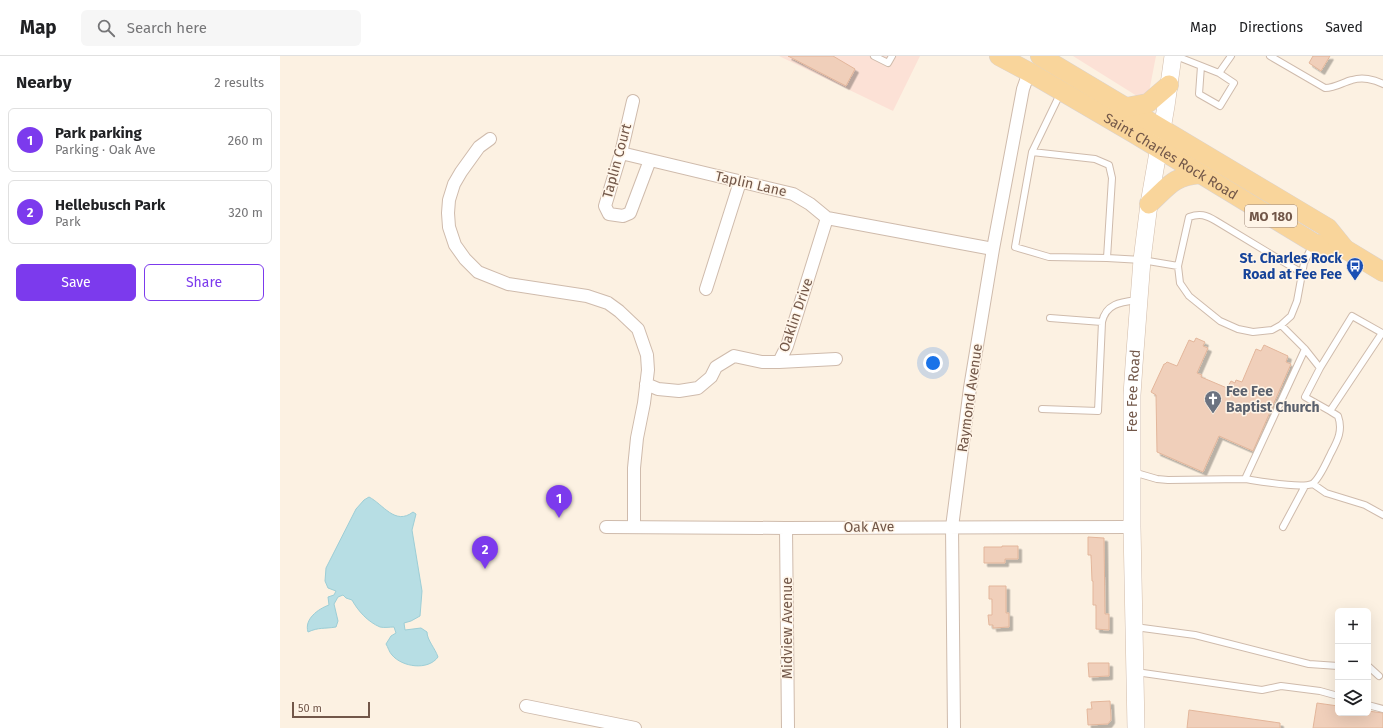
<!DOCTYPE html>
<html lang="en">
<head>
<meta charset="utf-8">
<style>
  :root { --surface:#fff; --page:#f6f6f6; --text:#202124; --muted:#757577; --line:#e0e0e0; --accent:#7c3aed }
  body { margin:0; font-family:"Fira Sans",sans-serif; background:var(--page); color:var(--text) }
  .controls { position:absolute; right:12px; bottom:12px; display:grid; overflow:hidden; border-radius:6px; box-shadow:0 4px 16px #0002 }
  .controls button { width:36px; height:36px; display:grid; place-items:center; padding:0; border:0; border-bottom:1px solid var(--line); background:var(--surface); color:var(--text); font:20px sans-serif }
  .scale { position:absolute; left:12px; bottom:10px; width:78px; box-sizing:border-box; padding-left:4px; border:2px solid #725749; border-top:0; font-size:11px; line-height:14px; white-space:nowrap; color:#725749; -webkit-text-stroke:3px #fff5e8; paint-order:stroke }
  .you { position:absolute; left:653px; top:307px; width:14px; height:14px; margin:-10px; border:3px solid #fff; border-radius:50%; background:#1a73e8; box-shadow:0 0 0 6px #1a73e833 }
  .badge { display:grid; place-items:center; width:26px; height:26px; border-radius:50%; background:var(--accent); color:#fff; font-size:13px; font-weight:700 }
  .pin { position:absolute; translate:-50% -33px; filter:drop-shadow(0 1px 2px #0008) }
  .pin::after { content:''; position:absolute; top:21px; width:14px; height:12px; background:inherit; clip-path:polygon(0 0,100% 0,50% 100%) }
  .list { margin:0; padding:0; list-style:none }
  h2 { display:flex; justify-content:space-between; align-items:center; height:52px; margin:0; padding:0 16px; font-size:17px }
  h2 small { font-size:13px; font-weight:400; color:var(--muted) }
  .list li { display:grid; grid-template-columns:26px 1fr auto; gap:12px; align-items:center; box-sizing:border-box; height:64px; margin:0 8px 8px; padding:0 8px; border:1px solid var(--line); border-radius:6px }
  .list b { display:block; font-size:15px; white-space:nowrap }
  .list p { margin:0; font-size:13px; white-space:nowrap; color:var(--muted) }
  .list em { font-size:13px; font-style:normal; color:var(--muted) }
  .actions { display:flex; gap:8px; padding:12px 16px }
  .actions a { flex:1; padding:9px 0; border:1px solid var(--accent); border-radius:6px; text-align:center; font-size:14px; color:var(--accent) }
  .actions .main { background:var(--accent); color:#fff }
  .icon { flex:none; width:22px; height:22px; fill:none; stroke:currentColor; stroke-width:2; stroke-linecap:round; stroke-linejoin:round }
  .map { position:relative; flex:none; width:1103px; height:672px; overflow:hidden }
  header { display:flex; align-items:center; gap:24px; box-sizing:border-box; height:56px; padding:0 20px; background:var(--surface); border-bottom:1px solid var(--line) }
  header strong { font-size:19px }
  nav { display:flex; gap:22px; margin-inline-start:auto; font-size:14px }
  .search { width:280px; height:36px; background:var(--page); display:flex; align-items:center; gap:10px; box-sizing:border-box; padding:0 14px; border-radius:6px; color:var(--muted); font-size:15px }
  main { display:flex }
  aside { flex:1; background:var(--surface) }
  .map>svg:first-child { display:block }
  .commercial { fill:#fce1d6 }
  .water { fill:#b7dee4; stroke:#9dced6 }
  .building { fill:#f0cfba; stroke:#e3b69b; filter:url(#shadow) }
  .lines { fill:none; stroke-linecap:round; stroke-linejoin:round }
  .lane-casing { stroke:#cfbbac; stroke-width:8 }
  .street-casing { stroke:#cfbbac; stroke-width:14 }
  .secondary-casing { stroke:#d1bba9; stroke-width:18 }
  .primary-casing { stroke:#dad3d0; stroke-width:20 }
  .lane { stroke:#fff; stroke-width:6 }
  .street { stroke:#fff; stroke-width:12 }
  .secondary { stroke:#fff; stroke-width:17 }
  .primary { stroke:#f9d59b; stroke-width:19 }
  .labels { text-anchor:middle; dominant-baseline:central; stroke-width:3; stroke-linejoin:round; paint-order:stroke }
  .shield { fill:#fff5e8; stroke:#9c8679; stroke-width:1 }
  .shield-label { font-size:13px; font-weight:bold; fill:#725749 }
  .street-label { font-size:14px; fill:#725749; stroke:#fff5e8 }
  .transit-label { font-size:14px; font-weight:bold; fill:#164399; stroke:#fff5e8; text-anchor:end }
  .worship-label { font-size:14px; font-weight:bold; fill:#5b616d; stroke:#fff5e8; text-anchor:start }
</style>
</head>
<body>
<header>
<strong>Map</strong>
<div class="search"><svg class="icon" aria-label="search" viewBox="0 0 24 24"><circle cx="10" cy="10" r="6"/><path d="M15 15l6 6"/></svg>Search here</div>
<nav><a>Map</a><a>Directions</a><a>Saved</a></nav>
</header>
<main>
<aside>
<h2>Nearby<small>2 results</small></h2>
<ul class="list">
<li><span class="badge">1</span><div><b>Park parking</b><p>Parking · Oak Ave</p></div><em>260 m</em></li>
<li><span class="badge">2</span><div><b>Hellebusch Park</b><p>Park</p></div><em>320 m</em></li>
</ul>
<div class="actions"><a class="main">Save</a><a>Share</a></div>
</aside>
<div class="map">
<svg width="1103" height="672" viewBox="0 0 1103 672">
  <defs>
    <filter id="shadow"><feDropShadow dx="3.5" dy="3.5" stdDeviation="0" flood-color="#0004"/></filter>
  </defs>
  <rect width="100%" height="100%" fill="#fcf1e2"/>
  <path class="commercial" d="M499,0H640L613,55Z
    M793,0H876L869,36L861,40H857Z"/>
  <path class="water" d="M89,441C103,448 115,470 133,456L136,458L132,474L142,535L140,560L131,565L124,567L125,574L141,572L147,576C147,584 155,592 158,601C148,615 122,611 112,599C109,596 108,591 106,588L111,580L116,577L114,571C110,571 104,572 100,571C88,566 78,555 72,544L66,542L63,539L58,541L54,548L58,565L56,571C44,573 39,571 28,576C24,563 38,553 49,549L48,541L54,539L56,535L48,532L45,525L46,512L76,453L84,444Z"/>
  <path class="building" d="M508,0H553L575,13L566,30Z
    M1033,0H1050L1041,15L1029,7Z
    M916,282L925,286L923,290L928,292L917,317L922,319L921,321L947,332L951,325L955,327L956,324L962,326L976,293L981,295L984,289L1008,300L1006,306L1011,308L973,395L939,380L923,416L877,396L876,339L871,336L884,308H885L887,306L897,310L909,284L914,286Z
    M808,481L824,482L825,558H829V574L816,573V549H813V525H812L811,499H808Z
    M722,490H738V503H725V507H704V491H722Z
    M709,530H726V557H729V571L713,572V569H709L708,559H712V543H709Z
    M808,607H829V620L809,621Z
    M830,645L831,661V664L828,668L808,669L807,653H812L811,646Z
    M1037,647L1058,650V657H1088V655L1103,657V672H1033Z
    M909,654L1000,667V672H907Z"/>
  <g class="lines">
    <g class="lane-casing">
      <path id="lane" d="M594,0L608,7L612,0
        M896,0L939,17L951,0
        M990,0L1045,32C1056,32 1063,26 1072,24C1082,21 1094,23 1103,28
        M921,10L919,38L940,50L954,27L939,17
        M781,36L752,96L735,191L769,201L827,202L862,204L898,210L900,227L909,240L940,265L958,273L973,276L992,274L1001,269L1011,260L1017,245L1024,207L1033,188
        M752,96L815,103L829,109L832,122L827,202
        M898,210L909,161C920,157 926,159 936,165L1022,217
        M770,262L822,266
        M1025,293L1040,312L1072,260L1102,277
        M1040,312L1025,341L1050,355
        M762,353L818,355L822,266C826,247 842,246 858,244
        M853,416L877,423L888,424L965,423L1025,293L1001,269
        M965,423C978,425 1021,433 1032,428C1039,424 1047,405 1051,397C1058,384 1063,374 1058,360L1050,355L1102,277L1103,278
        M1033,428L1046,437L1085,449L1103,459
        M1003,471L1025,430
        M855,571L915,579L1029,608L1058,610
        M1088,610L1099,620
        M856,616L982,634L1001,630L1040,635L1058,640
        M1088,649L1103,653"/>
    </g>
    <g class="street-casing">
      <path id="street" d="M353,45L341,97L325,150L329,158L343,160L350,157L370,104
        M210,83L199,91L181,116L174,128L169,144L168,157L169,171L175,189L185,203L198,216L228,228L307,240L328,247L339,255L358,273L367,299L368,314L364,347L357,382L354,412V470
        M341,97L513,138L530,148L547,162L713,193
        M426,233L460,126
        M499,306L556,303
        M366,328L378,333L399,335L418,332L431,321L436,311L454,300L482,306H499L507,290L547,162
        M326,471L506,472L852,471
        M506,472L508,672
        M246,650L355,672
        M674,672L672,471L690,332L713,193L743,33L749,16"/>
    </g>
    <g class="secondary-casing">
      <g id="secondary">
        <path id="s1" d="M856,672L852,471V339L854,309L862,204L869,148L886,50L893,0"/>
      </g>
    </g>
    <g class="primary-casing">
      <g id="primary">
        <path id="s2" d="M719,0L749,16L855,78L1034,187L1065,193L1103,216"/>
        <path d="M760,0L1048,172L1065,193"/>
        <path d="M847,51L868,47L889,29"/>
        <path d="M869,148C888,131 893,120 920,118"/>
      </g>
    </g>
    <use href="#lane" class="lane"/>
    <use href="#street" class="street"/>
    <use href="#secondary" class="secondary"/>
    <use href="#primary" class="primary"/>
  </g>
  <defs>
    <g id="bus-pin" transform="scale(0.9)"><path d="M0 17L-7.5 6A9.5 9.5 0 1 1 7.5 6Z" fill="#1a4fb4" stroke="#fff5e8"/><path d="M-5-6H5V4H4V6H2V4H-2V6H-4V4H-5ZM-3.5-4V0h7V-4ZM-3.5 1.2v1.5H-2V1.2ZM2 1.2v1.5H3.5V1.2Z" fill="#fff"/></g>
    <g id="church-pin" transform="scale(0.9)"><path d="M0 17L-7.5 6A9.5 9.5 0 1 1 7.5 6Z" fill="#6b7280" stroke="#fff5e8"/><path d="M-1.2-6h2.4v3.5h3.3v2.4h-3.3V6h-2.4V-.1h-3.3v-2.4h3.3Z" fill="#fff"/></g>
  </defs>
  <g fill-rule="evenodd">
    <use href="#bus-pin" x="1075" y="210"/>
    <use href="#church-pin" x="933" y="343"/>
  </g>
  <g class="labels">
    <rect class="shield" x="965" y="149" width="52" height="22" rx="3"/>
    <g class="shield-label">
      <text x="991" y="160">MO 180</text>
    </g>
    <g class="street-label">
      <text stroke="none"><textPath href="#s2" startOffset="199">Saint Charles Rock Road</textPath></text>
      <text transform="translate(337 105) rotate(-75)">Taplin Court</text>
      <text transform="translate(471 128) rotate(13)">Taplin Lane</text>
      <text transform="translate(516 259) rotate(-71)">Oaklin Drive</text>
      <text stroke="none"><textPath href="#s1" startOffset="337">Fee Fee Road</textPath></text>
      <text transform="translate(690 342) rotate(-82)">Raymond Avenue</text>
      <text transform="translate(589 471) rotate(-1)">Oak Ave</text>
      <text transform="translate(507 572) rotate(-90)">Midview Avenue</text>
    </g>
    <g class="transit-label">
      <text x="1062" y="202">St. Charles Rock<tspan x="1062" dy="16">Road at Fee Fee</tspan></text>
    </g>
    <g class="worship-label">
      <text x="946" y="335">Fee Fee<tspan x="946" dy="16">Baptist Church</tspan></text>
    </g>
  </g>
</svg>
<div class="controls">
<button>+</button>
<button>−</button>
<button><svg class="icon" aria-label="layers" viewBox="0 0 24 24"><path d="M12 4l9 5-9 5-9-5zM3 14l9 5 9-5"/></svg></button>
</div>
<div class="scale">50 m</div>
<div class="you"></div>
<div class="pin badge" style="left:279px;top:462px">1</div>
<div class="pin badge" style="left:205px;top:513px">2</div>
</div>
</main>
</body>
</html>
